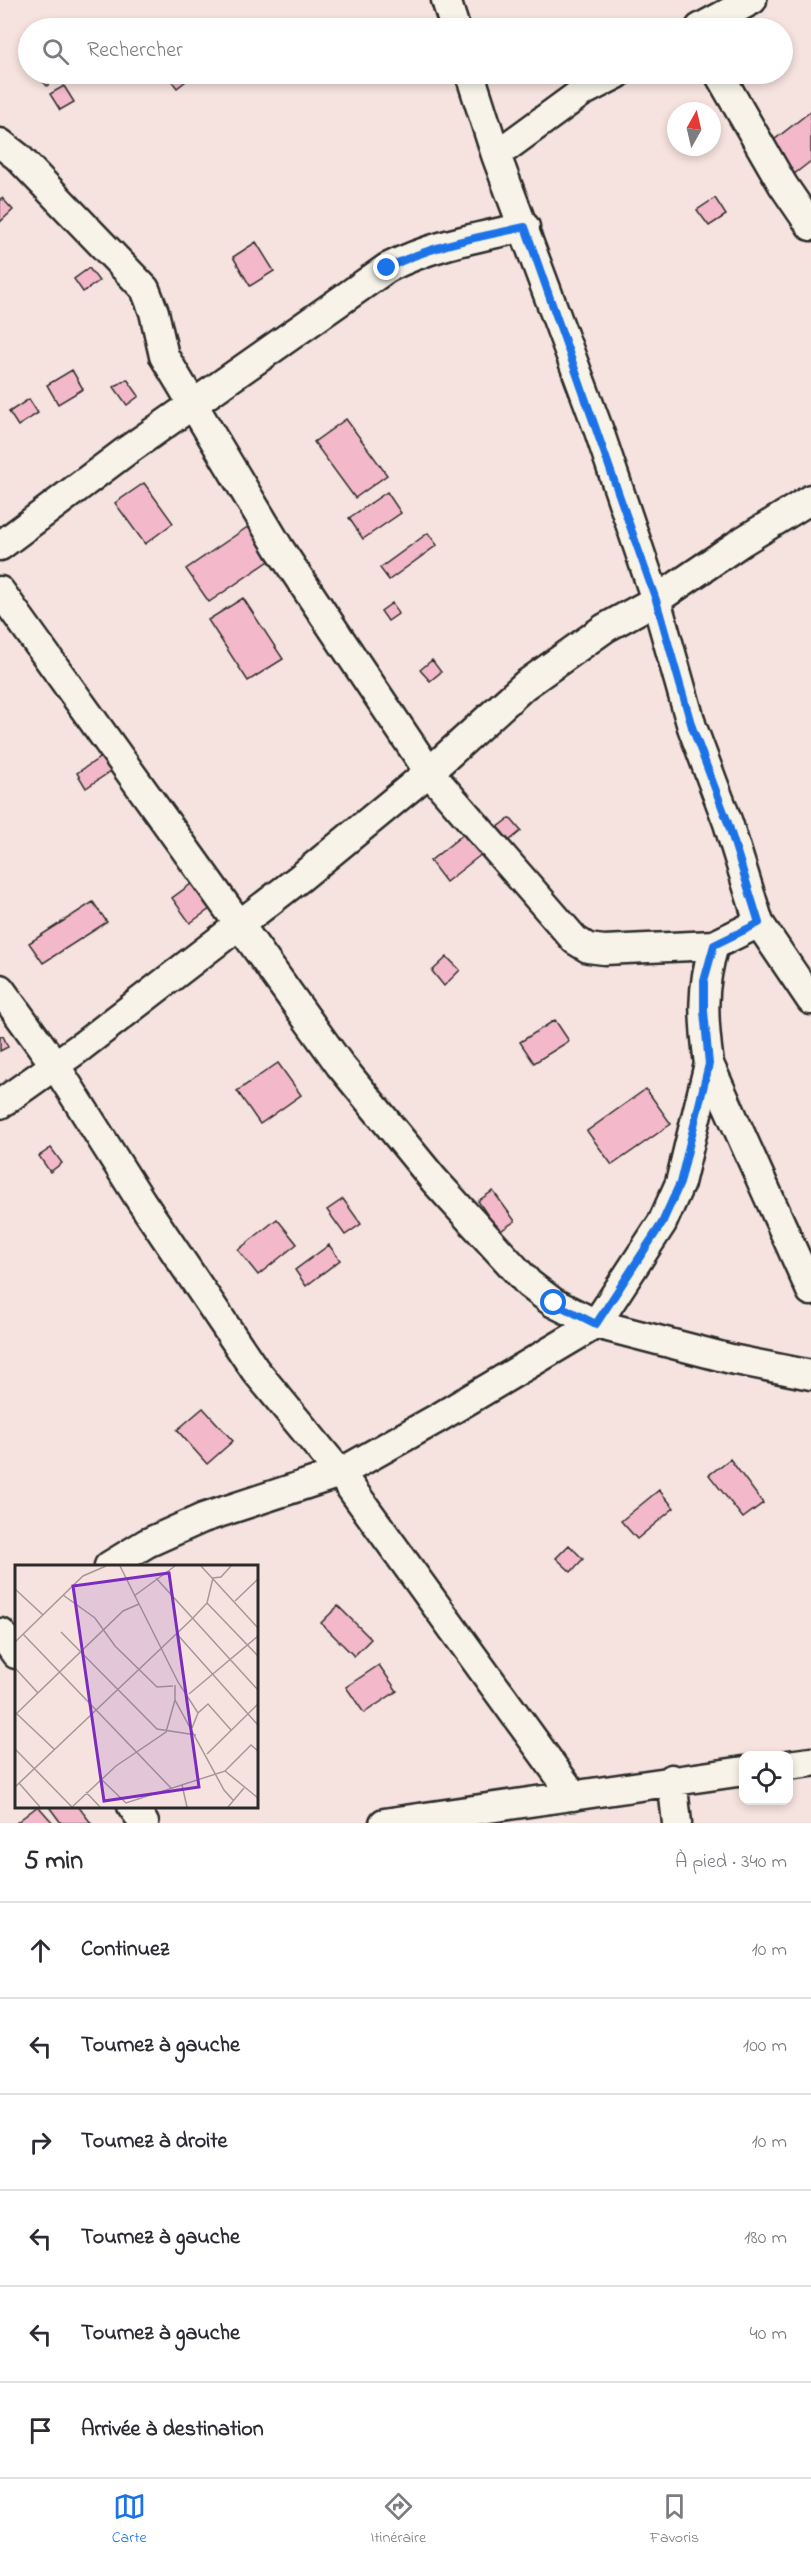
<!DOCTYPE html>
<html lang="fr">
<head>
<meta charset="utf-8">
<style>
  :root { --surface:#fff; --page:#f2f2f3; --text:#2b2b33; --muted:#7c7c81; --line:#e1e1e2; --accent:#1a73e8 }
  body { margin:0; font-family:"Indie Flower",sans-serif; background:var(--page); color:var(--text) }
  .controls { position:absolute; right:18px; bottom:18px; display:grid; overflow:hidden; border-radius:12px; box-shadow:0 3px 9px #0003 }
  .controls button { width:54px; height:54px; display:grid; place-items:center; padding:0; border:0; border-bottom:2px solid var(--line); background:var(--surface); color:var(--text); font:30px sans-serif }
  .compass { position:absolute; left:667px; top:102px; width:54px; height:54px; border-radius:50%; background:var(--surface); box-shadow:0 3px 9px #0003; rotate:8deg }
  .stop { position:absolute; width:18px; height:18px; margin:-14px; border:4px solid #1a73e8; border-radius:50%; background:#fff }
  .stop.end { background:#1a73e8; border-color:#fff; box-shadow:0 2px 6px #0008 }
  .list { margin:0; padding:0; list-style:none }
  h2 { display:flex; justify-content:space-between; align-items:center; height:78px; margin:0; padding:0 24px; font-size:26px }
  h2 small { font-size:20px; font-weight:400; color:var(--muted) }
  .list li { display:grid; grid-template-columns:39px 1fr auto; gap:18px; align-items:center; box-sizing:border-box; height:96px; padding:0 24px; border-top:2px solid var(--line) }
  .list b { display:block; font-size:22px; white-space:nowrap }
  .list em { font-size:20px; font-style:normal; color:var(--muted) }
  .icon { flex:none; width:33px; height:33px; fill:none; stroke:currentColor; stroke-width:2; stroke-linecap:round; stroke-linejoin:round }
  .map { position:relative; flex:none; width:811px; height:1823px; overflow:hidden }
  .search { position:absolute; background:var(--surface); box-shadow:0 3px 9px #0003; left:18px; right:18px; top:18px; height:66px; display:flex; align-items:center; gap:15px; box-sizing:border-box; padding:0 21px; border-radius:33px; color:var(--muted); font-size:22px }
  .sheet { height:654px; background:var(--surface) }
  nav { display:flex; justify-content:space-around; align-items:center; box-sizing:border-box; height:84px; border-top:2px solid var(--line); background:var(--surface); font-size:16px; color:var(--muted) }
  nav a { display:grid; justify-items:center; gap:3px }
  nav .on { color:var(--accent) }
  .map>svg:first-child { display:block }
  .building { fill:#f3b9cb; stroke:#2b2b2b; stroke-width:1.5 }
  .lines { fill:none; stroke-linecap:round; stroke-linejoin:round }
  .minor-casing { stroke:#2b2b2b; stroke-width:33 }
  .minor { stroke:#f7f3e8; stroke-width:28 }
  .route { stroke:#1a73e8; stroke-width:8 }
  .inset-road { fill:none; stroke:#a59997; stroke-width:1.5 }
  .view { fill:#7b2cbf; fill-opacity:0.15; stroke:#7b2cbf; stroke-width:3 }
  .inset-edge { fill:none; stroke:#2b2b2b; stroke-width:3 }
</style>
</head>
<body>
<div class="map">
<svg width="811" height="1823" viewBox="0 0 811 1823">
  <rect width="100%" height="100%" fill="#f6e2df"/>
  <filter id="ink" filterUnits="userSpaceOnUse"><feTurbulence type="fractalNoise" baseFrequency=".0167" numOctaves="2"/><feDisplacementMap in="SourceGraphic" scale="12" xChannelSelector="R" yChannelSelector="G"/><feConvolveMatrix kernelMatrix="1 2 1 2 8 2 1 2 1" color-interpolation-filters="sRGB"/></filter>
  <g filter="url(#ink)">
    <path class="building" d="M46,74H52L56,78L47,86L40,78Z
      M168,74H195L177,88L167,75Z
      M64,86L74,102L60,110L50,94Z
      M811,111V161L793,175L769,144Z
      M2,198L13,210L0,222V199Z
      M715,198L726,215L709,226L697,210Z
      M256,242L274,271L250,286L233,257Z
      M89,268L99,281L83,292L74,279Z
      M72,370L83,389L58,404L47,385Z
      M127,379L139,396L127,405L114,387Z
      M29,399L38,413L18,426L9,412Z
      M346,419L387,475L355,498L314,442Z
      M144,483L173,523L145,544L115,503Z
      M387,492L401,513L363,539L349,518Z
      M252,524L275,557L209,602L186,569Z
      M428,533L437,545L389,580L380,568Z
      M243,598L283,659L248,681L208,620Z
      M392,603L398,614L388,621L381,611Z
      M432,660L441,672L430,681L420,670Z
      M101,757L111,771L86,788L77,773Z
      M510,818L521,831L499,849L488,835Z
      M465,833L482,854L446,882L430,861Z
      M206,873L224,899L190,923L172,898Z
      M93,902L107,922L43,963L29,943Z
      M447,957L460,970L444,986L432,971Z
      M555,1020L569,1041L534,1063L520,1042Z
      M3,1036L8,1047L0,1051V1037Z
      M278,1063L301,1095L260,1124L237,1091Z
      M646,1089L671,1124L612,1165L587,1131Z
      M51,1148L62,1163L50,1172L39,1156Z
      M493,1191L515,1221L499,1232L478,1201Z
      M343,1199L361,1224L345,1235L327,1210Z
      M277,1219L297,1244L258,1275L238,1250Z
      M329,1245L340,1260L306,1286L295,1270Z
      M203,1408L233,1441L207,1464L177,1430Z
      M730,1459L763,1503L743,1518L709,1475Z
      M659,1490L674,1508L637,1539L621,1521Z
      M569,1545L583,1559L571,1572L556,1558Z
      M338,1606L371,1639L354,1656L321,1623Z
      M379,1665L397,1691L364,1713L346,1687Z
      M38,1806L53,1823H16Z
      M52,1806H78L91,1823H61L50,1808Z"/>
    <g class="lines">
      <g class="minor-casing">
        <path id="minor" d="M446,0L455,28
          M700,28L752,0
          M470,74L496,155L599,431L656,600L692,727L728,823L759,923L811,1000
          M719,74L783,185L811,226
          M0,143L18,157L145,289L154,312L164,356L279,548L429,772L575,940L588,948L604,950L714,945
          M496,155L582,92L617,74
          M0,546L125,452L387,268C432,245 475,238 525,227
          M0,591L340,1065L434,1180L529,1284L554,1303L596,1324L731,1359L811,1375
          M759,923L714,945C701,988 703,1020 709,1064L811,1291
          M0,989L55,1065L141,1201L255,1370L340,1473L574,1796
          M0,1104L82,1046L300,878L429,772L525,685L605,628L656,600L743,541L811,499
          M109,1566L147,1543L203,1518L340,1473L438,1418L596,1324L662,1223L680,1183L709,1064
          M1,1633L16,1654
          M788,1765L811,1762
          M672,1779L677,1823
          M132,1806L144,1823
          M384,1823L744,1771"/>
      </g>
      <use href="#minor" class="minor"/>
    </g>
  </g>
  <g class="lines" filter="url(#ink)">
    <path class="route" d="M387,268C432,245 475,238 525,227L656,600L692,727L728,823L759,923L714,945L704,981V1011L709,1064L680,1183L662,1223L596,1324L554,1303"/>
  </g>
  <g transform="translate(15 1565)">
    <rect width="243" height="243" fill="#f6e2df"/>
    <path class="inset-road" d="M105,1L163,117L183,148M186,1L243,63M141,13L243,125M0,24L28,50M48,30L80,53L100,81L142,122L158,121M119,31L160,1M220,36L243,14M192,38L243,91M46,67L142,164L181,170M161,68L243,160M8,69L156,223M0,77L68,11L91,1M0,103L23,128M160,120V135L209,225L218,235M174,129L243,71M2,149L40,185M0,150L108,46L124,39M177,163L183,148L193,139L216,165M0,184L57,242M192,189L243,139M210,206L236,180L243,186M86,214L111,238L210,206L243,233M4,218L25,242M167,220L172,242M0,222L177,54L192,38L198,13L206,12L216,1M71,227L85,242M57,242L101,201L151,167L160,135M213,242L229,223"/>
    <path class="view" d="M154,8L184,222L89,236L58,21Z"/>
    <rect width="243" height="243" class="inset-edge"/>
  </g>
</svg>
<div class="controls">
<button><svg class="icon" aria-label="locate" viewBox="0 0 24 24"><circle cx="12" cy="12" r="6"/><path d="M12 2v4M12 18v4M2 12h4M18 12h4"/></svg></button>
</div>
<svg class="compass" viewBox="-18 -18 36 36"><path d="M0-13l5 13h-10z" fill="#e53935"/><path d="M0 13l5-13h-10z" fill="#7c7c81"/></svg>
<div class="stop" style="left:554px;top:1303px"></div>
<div class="stop end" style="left:387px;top:268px"></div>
<div class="search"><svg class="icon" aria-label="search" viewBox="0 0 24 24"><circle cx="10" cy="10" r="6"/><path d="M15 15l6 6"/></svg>Rechercher</div>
</div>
<section class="sheet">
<h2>5 min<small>À pied · 340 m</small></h2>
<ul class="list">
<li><svg class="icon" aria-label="ahead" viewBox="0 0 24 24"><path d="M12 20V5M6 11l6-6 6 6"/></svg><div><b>Continuez</b></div><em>10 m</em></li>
<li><svg class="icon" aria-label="left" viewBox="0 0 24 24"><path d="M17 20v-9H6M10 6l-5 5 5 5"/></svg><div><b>Tournez à gauche</b></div><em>100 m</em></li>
<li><svg class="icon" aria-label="right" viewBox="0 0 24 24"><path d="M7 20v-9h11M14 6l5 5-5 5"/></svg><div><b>Tournez à droite</b></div><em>10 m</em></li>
<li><svg class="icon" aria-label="left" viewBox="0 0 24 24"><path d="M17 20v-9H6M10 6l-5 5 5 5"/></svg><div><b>Tournez à gauche</b></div><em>180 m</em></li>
<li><svg class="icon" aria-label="left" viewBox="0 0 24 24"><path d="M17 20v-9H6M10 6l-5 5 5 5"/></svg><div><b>Tournez à gauche</b></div><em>40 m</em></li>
<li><svg class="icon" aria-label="arrive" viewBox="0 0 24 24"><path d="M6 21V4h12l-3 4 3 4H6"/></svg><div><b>Arrivée à destination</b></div></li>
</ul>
</section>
<nav>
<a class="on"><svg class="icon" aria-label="map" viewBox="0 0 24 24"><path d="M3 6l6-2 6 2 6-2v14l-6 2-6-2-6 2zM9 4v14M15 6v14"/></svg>Carte</a>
<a><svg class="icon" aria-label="directions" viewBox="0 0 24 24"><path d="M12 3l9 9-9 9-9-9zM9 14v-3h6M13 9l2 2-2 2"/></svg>Itinéraire</a>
<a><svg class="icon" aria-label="saved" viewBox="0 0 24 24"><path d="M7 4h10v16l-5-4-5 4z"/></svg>Favoris</a>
</nav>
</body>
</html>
